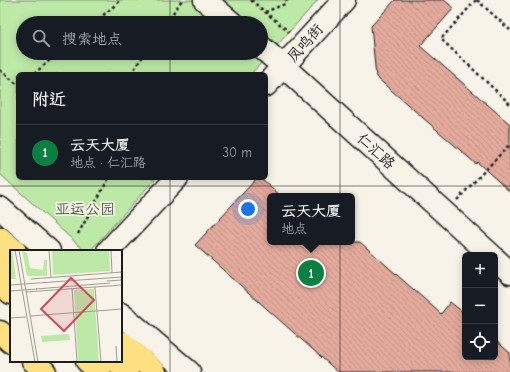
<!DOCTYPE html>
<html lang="zh">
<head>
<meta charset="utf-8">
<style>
  :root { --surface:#171b24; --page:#242831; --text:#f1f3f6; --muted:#9ea1a6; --line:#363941; --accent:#0b8043 }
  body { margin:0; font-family:"Comic Neue","LXGW WenKai TC",sans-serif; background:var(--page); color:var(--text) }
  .controls { position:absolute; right:12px; bottom:12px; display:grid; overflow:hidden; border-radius:6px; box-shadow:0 2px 10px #0003 }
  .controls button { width:36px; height:36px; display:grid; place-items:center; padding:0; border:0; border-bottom:1px solid var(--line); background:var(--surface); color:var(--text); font:20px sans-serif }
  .you { position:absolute; left:248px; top:209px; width:14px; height:14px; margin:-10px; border:3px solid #fff; border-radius:50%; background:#1a73e8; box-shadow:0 0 0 6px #1a73e833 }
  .badge { display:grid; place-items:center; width:26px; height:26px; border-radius:50%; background:var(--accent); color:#fff; font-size:13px; font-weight:700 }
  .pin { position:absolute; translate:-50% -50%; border:2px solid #fff; box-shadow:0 1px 4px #0006 }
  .popup { position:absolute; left:267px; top:193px; width:88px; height:52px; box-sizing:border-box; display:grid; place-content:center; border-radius:6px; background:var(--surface); filter:drop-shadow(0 1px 3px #0005); font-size:13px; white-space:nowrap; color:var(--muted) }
  .popup b { font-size:15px; color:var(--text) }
  .popup::after { content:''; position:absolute; left:50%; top:100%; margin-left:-8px; border:8px solid transparent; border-top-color:var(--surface) }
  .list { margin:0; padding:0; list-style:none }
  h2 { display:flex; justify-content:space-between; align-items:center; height:52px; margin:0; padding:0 16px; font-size:17px }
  h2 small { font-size:13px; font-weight:400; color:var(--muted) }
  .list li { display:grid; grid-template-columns:26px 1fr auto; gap:12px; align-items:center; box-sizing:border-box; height:56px; padding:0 16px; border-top:1px solid var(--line) }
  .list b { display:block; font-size:15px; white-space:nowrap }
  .list p { margin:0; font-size:13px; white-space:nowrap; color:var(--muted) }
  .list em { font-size:13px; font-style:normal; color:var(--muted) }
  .icon { flex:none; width:22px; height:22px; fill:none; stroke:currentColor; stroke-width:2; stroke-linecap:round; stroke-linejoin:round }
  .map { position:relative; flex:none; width:510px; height:372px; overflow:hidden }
  .search { position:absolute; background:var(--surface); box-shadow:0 2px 10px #0003; left:16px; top:16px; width:252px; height:44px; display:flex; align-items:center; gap:10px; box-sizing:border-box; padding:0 14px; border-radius:22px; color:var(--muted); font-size:15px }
  .panel { position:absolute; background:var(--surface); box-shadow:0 2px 10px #0003; left:16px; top:72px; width:252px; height:108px; border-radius:6px }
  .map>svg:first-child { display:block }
  .park { fill:#bde9a7; stroke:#6c8262; fill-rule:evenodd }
  .building { fill:url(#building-back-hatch); stroke:#1c1c1c }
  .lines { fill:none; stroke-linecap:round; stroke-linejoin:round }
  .secondary-casing { stroke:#1c1c1c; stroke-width:25 }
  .primary-casing { stroke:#1c1c1c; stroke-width:25 }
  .highway-casing { stroke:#1c1c1c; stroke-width:25 }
  .path { stroke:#1c1c1c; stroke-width:2.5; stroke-dasharray:3 3; stroke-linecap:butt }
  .secondary { stroke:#f7f3e8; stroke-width:22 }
  .primary { stroke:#fde080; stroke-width:22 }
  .highway { stroke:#fde080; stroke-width:22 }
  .grid { fill:none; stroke:#1c1c1c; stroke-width:1; stroke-opacity:0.55 }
  .labels { text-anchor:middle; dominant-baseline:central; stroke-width:3.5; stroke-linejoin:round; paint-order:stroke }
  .street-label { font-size:15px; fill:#1c1c1c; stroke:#f7f3e8 }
  .park-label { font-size:15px; fill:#4c5a46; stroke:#f7f3e8 }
  .inset-road { fill:none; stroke:#9f9d96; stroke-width:1 }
  .view { fill:#d1495b; fill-opacity:0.15; stroke:#d1495b; stroke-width:2 }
  .inset-edge { fill:none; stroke:#1c1c1c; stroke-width:2 }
</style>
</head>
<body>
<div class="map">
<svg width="510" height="372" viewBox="0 0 510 372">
  <defs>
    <pattern id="building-back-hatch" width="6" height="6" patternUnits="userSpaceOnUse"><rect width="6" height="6" fill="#e3aa9c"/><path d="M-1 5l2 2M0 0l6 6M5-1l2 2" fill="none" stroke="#c29286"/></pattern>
  </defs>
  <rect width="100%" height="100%" fill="#f7f3e8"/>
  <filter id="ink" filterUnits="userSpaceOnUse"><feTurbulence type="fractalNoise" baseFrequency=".025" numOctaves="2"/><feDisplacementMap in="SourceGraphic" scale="8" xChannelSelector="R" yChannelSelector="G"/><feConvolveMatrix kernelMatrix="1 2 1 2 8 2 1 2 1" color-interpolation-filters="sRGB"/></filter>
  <g filter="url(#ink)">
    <path class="park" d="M0,0H318L251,74H18V178H156L90,251H85L0,174ZM23,23H261V53H23Z"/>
    <path class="building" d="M395,0H444L454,8L420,46L510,124V192L477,162L476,164L376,77L371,26Z
      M257,178H261L281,196H270V242H360L441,314L450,302L465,314V357H495V340L510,353V372H338L195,245Z"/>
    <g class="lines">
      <g class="secondary-casing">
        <path id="secondary" d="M205,0L232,23
          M261,47L284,67L491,255
          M266,85L344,0
          M0,208L49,251
          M108,251L177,178
          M495,259L510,273
          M121,314L189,372"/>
      </g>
      <g class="primary-casing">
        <path id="primary" d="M0,259L11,269
          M115,361L127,372"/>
      </g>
      <g class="highway-casing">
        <path id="highway" d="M0,238L15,251
          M0,283L11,293
          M0,332L11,342
          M121,342L155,372
          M33,361L45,372
          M87,361L99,372"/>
      </g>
      <path class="path" d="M251,0L289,32
        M476,0L441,39L510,104
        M477,0L510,30
        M265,12L285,4L287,0
        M94,23L121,0
        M166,23L182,0
        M0,70L18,85
        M34,74L58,53
        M131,74L145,53
        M457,200L510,144
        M78,234L109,178"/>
      <use href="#secondary" class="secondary"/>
      <use href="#primary" class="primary"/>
      <use href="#highway" class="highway"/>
    </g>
  </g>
  <path class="grid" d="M170,0V23M340,0V372M170,53V74M170,178V372M0,186H510"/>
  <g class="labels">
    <g class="street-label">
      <text transform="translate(305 43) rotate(-48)">凤鸣街</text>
      <text transform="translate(376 151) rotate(42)">仁汇路</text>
    </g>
    <g class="park-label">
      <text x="85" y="209">亚运公园</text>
    </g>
  </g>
  <g transform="translate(10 250)">
    <rect width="112" height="112" fill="#f7f3e8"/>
    <path d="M0,0H2L6,29H0ZM12,0L17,3L20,18L33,20L34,10H37V26H17Z" fill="#bde9a7"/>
    <path d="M42,0H99L100,21L43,25ZM84,39L89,112H68L64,40ZM59,84L60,90L32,92L31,86Z" fill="#bde9a7"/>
    <path class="inset-road" d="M5,0L25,112M9,0L28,112M39,0L41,28M101,0L102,23M21,29L112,22M97,31L112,30M0,35L112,27M85,37L91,112M62,38L67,112M26,39L100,33M0,41L27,39M16,42L112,35M20,66L112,59M0,68L16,67M106,96L107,112M54,112L67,111"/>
    <path class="view" d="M61,28L84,50L54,81L31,59Z"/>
    <rect width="112" height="112" class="inset-edge"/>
  </g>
</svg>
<div class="controls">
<button>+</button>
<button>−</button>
<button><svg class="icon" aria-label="locate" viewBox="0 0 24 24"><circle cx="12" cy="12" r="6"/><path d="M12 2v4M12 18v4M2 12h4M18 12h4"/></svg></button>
</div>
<div class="you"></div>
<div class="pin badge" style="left:311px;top:273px">1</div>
<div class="popup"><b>云天大厦</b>地点</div>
<div class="search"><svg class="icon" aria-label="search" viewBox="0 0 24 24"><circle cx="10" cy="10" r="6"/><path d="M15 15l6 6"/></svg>搜索地点</div>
<section class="panel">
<h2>附近<small></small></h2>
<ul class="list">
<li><span class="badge">1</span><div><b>云天大厦</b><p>地点 · 仁汇路</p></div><em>30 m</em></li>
</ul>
</section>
</div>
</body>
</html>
